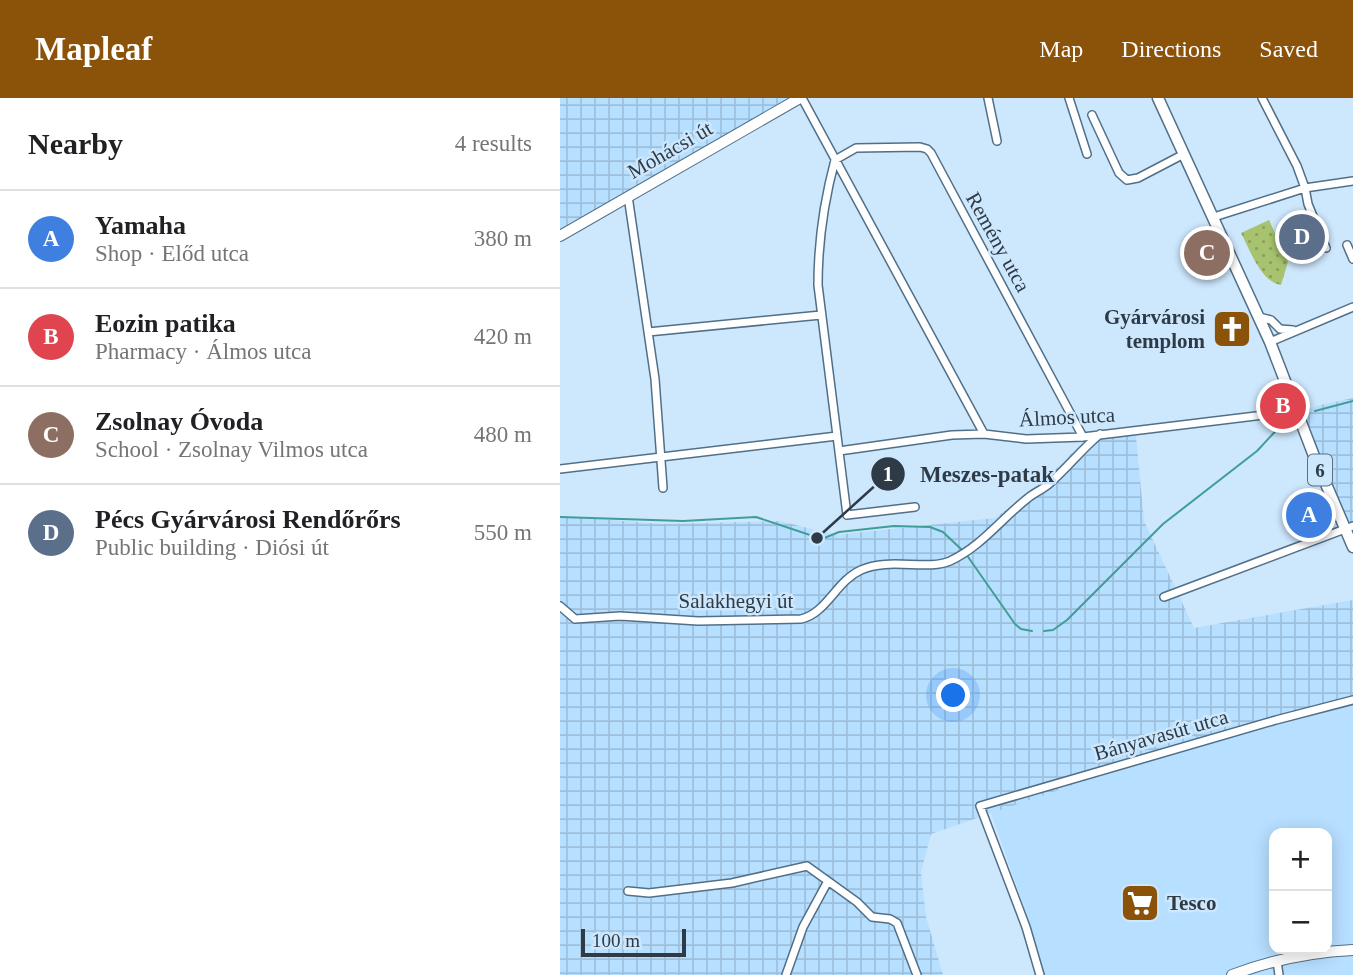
<!DOCTYPE html>
<html lang="en">
<head>
<meta charset="utf-8">
<style>
  :root { --surface:#fff; --page:#f6f6f6; --text:#202124; --muted:#757577; --line:#e0e0e0; --accent:#8b520a }
  body { margin:0; font-family:Georgia,serif; background:var(--page); color:var(--text) }
  .controls { position:absolute; right:21px; bottom:21px; display:grid; overflow:hidden; border-radius:14px; box-shadow:0 4px 18px #0003 }
  .controls button { width:63px; height:63px; display:grid; place-items:center; padding:0; border:0; border-bottom:2px solid var(--line); background:var(--surface); color:var(--text); font:35px sans-serif }
  .scale { position:absolute; left:21px; bottom:18px; width:105px; box-sizing:border-box; padding-left:7px; border:4px solid #2e3b46; border-top:0; font-size:19px; line-height:24px; white-space:nowrap; color:#2e3b46; -webkit-text-stroke:5px #cde7fd; paint-order:stroke }
  .you { position:absolute; left:394px; top:598px; width:24px; height:24px; margin:-18px; border:5px solid #fff; border-radius:50%; background:#1a73e8; box-shadow:0 0 0 10px #1a73e833 }
  .badge { display:grid; place-items:center; width:46px; height:46px; border-radius:50%; background:var(--accent); color:#fff; font-size:23px; font-weight:700 }
  .pin { position:absolute; translate:-50% -50%; border:4px solid #fff; box-shadow:0 2px 7px #0006 }
  .list { margin:0; padding:0; list-style:none }
  h2 { display:flex; justify-content:space-between; align-items:center; height:91px; margin:0; padding:0 28px; font-size:30px }
  h2 small { font-size:23px; font-weight:400; color:var(--muted) }
  .list li { display:grid; grid-template-columns:46px 1fr auto; gap:21px; align-items:center; box-sizing:border-box; height:98px; padding:0 28px; border-top:2px solid var(--line) }
  .list b { display:block; font-size:26px; white-space:nowrap }
  .list p { margin:0; font-size:23px; white-space:nowrap; color:var(--muted) }
  .list em { font-size:23px; font-style:normal; color:var(--muted) }
  .map { position:relative; flex:none; width:793px; height:877px; overflow:hidden }
  header { display:flex; align-items:center; gap:42px; box-sizing:border-box; height:98px; padding:0 35px; background:var(--accent); color:#fff }
  header strong { font-size:33px }
  nav { display:flex; gap:38px; margin-inline-start:auto; font-size:24px }
  main { display:flex }
  aside { flex:1; background:var(--surface) }
  .map>svg:first-child { display:block }
  .built { fill:#b7dfff; fill-rule:evenodd }
  .industrial { fill:url(#industrial-grid) }
  .green { fill:url(#green-dots) }
  .lines { fill:none; stroke-linecap:round; stroke-linejoin:round }
  .stream { stroke:#409e96; stroke-width:2 }
  .minor-casing { stroke:#516f87; stroke-width:10 }
  .secondary-casing { stroke:#516f87; stroke-width:12 }
  .primary-casing { stroke:#516f87; stroke-width:13 }
  .minor { stroke:#fff; stroke-width:7 }
  .secondary { stroke:#fff; stroke-width:10 }
  .primary { stroke:#fff; stroke-width:10 }
  .labels { text-anchor:middle; dominant-baseline:central; stroke-width:5; stroke-linejoin:round; paint-order:stroke }
  .shield { fill:#cde7fd; stroke:#5e6f7d; stroke-width:2 }
  .shield-label { font-size:19px; font-weight:bold; fill:#2e3b46 }
  .street-label { font-size:21px; fill:#2e3b46; stroke:#cde7fd }
  .poi-label { font-size:21px; font-weight:bold; fill:#2e3b46; stroke:#cde7fd; text-anchor:end }
  .leader { fill:none; stroke:#2e3b46; stroke-width:2.5 }
  .callout-dot { fill:#2e3b46; stroke:#cde7fd; stroke-width:2.5 }
  .mark-label { font-size:21px; text-anchor:middle; font-weight:bold; fill:#fff }
  .callout-label { font-size:23px; text-anchor:middle; font-weight:bold; fill:#2e3b46; stroke:#cde7fd; stroke-width:5; stroke-linejoin:round; paint-order:stroke }
</style>
</head>
<body>
<header>
<strong>Mapleaf</strong>
<nav><a>Map</a><a>Directions</a><a>Saved</a></nav>
</header>
<main>
<aside>
<h2>Nearby<small>4 results</small></h2>
<ul class="list">
<li><span class="badge" style="background:#3f7fe0">A</span><div><b>Yamaha</b><p>Shop · Előd utca</p></div><em>380 m</em></li>
<li><span class="badge" style="background:#e0444e">B</span><div><b>Eozin patika</b><p>Pharmacy · Álmos utca</p></div><em>420 m</em></li>
<li><span class="badge" style="background:#8d6e63">C</span><div><b>Zsolnay Óvoda</b><p>School · Zsolnay Vilmos utca</p></div><em>480 m</em></li>
<li><span class="badge" style="background:#5c6f8a">D</span><div><b>Pécs Gyárvárosi Rendőrőrs</b><p>Public building · Diósi út</p></div><em>550 m</em></li>
</ul>
</aside>
<div class="map">
<svg width="793" height="877" viewBox="0 0 793 877">
  <defs>
    <pattern id="industrial-grid" width="8" height="8" patternUnits="userSpaceOnUse" patternTransform="scale(1.75)"><rect width="8" height="8" fill="#b7dfff"/><path d="M0 4h8M4 0v8" fill="none" stroke="#9ec0dc"/></pattern>
    <pattern id="green-dots" width="8" height="8" patternUnits="userSpaceOnUse" patternTransform="scale(1.75)"><rect width="8" height="8" fill="#a8c36f"/><path d="M2 2h.1M6 6h.1" fill="none" stroke="#89a05d" stroke-width="1.8" stroke-linecap="round"/></pattern>
  </defs>
  <rect width="100%" height="100%" fill="#cde7fd"/>
  <path class="built" d="M793,604V877H482L469,823L431,715L603,656ZM714,735H767V851H714Z"/>
  <path class="industrial" d="M0,0H248L0,142Z
    M793,300V439L742,314L756,308Z
    M560,337L576,338L584,423L634,530L793,502V604L603,656L371,736L361,774L366,819L383,877H0V418L102,426L220,423L275,437L435,420L482,385L525,342Z"/>
  <path class="green" d="M709,122L728,164L721,187C701,184 690,152 681,135Z"/>
  <g class="lines">
    <path class="stream" d="M755,313L793,303
      M0,419L123,423L196,419L262,441L279,434L334,428L370,429L383,434L402,452
      M406,456L455,526L461,531L472,533
      M484,533L493,532L507,522L603,426L697,353L724,324"/>
    <g class="minor-casing">
      <path id="minor" d="M242,0L424,336
        M428,0L437,43
        M509,0L527,56
        M702,0L737,68L745,90L748,106L766,150
        M532,17L559,75L567,82L578,80L624,56
        M68,98L95,281L103,390
        M654,119L745,90L793,83
        M787,147L793,161
        M699,219L711,222L720,231L733,232
        M88,234L261,217
        M710,244L793,209
        M279,353L392,337L424,336L466,341L523,339L737,313
        M0,371L277,338
        M355,409L287,417L258,187C258,145 264,103 275,62L296,50L360,49L367,51L371,55L523,339
        M604,499L793,428
        M0,508L15,521L60,518L138,523L241,521C267,515 276,483 301,472C329,459 367,473 390,463C422,448 441,421 468,400C475,394 484,391 490,385C508,369 522,351 540,336
        M68,793L89,795L172,785L247,768L297,804L312,819L330,821L337,825L357,877
        M717,863L719,877
        M226,877L243,829L268,783
        M480,877L466,829L420,708L716,622L793,602"/>
    </g>
    <g class="secondary-casing">
      <path id="secondary" d="M0,138L240,0
        M672,877C711,862 752,854 793,852"/>
    </g>
    <g class="primary-casing">
      <path id="primary" d="M598,0L710,244L754,358L793,449"/>
    </g>
    <use href="#minor" class="minor"/>
    <use href="#secondary" class="secondary"/>
    <use href="#primary" class="primary"/>
  </g>
  <defs>
    <g id="church-square" transform="scale(2.0125)"><rect x="-9" y="-9" width="18" height="18" rx="4" fill="#8b520a" stroke="#cde7fd"/><path d="M-1.2-6h2.4v3.5h3.3v2.4h-3.3V6h-2.4V-.1h-3.3v-2.4h3.3Z" fill="#fff"/></g>
    <g id="supermarket-square" transform="scale(2.0125)"><rect x="-9" y="-9" width="18" height="18" rx="4" fill="#8b520a" stroke="#cde7fd"/><path d="M-6-5.5h2.5l.6 2H6L4.5 2H-2.5L-4.4-4H-6ZM-1.5 3.2a1.3 1.3 0 1 0 .1 0ZM3 3.2a1.3 1.3 0 1 0 .1 0Z" fill="#fff"/></g>
  </defs>
  <g fill-rule="evenodd">
    <use href="#church-square" x="672" y="231"/>
    <use href="#supermarket-square" x="580" y="805"/>
  </g>
  <g class="labels">
    <rect class="shield" x="748" y="356.5" width="24" height="31" rx="5"/>
    <g class="shield-label">
      <text x="760" y="372">6</text>
    </g>
    <g class="street-label">
      <text transform="translate(110 52) rotate(-30)">Mohácsi út</text>
      <text transform="translate(438 144) rotate(61)">Remény utca</text>
      <text transform="translate(507 319) rotate(-3)">Álmos utca</text>
      <text x="176" y="503">Salakhegyi út</text>
      <text transform="translate(601 637) rotate(-16)">Bányavasút utca</text>
    </g>
    <g class="poi-label">
      <text x="645" y="219">Gyárvárosi<tspan x="645" dy="24">templom</tspan></text>
      <text x="607" y="805" text-anchor="start">Tesco</text>
    </g>
  </g>
  <path class="leader" d="M257 440L328 376"/>
  <g class="callout-dot">
    <circle cx="257" cy="440" r="7"/>
    <circle cx="328" cy="376" r="18"/>
  </g>
  <g class="mark-label">
    <text x="328" y="383">1</text>
  </g>
  <g class="callout-label">
    <text x="427" y="384">Meszes-patak</text>
  </g>
</svg>
<div class="controls">
<button>+</button>
<button>−</button>
</div>
<div class="scale">100 m</div>
<div class="you"></div>
<div class="pin badge" style="left:749px;top:417px;background:#3f7fe0">A</div>
<div class="pin badge" style="left:723px;top:308px;background:#e0444e">B</div>
<div class="pin badge" style="left:647px;top:155px;background:#8d6e63">C</div>
<div class="pin badge" style="left:742px;top:139px;background:#5c6f8a">D</div>
</div>
</main>
</body>
</html>
